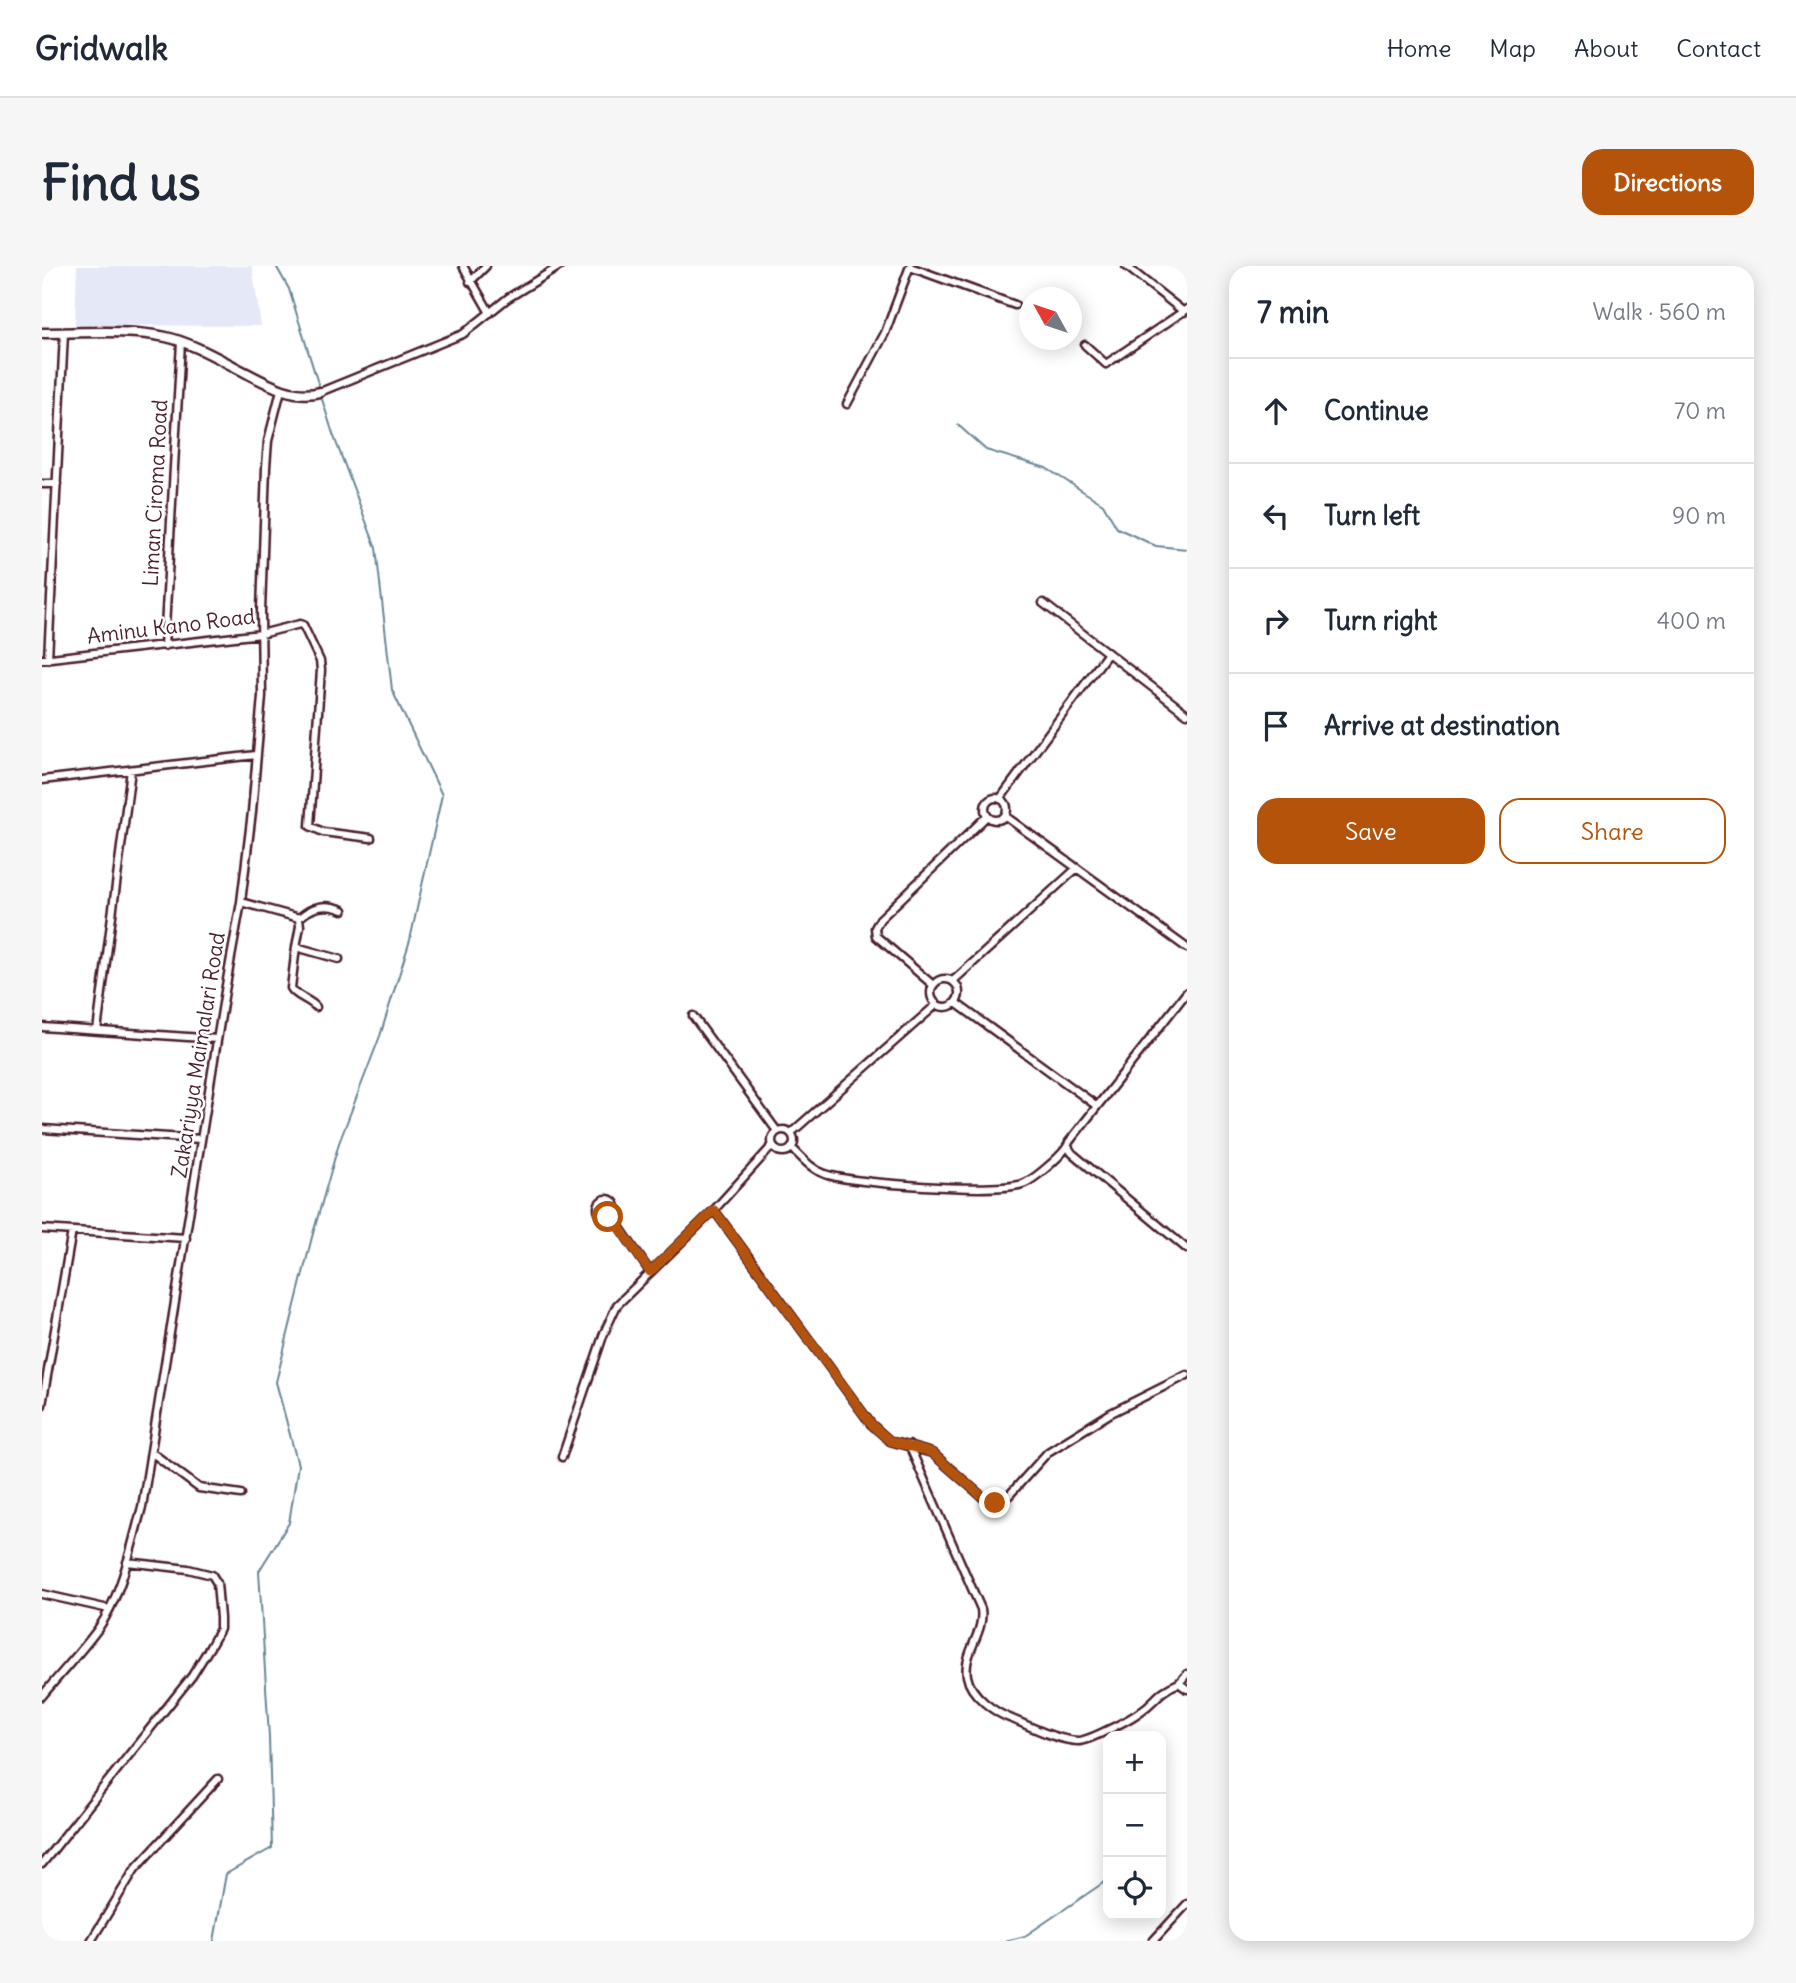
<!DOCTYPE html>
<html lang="en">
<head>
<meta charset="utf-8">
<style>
  :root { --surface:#fff; --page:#f6f6f7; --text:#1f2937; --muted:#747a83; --line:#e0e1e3; --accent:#b45309 }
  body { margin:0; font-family:Delius,sans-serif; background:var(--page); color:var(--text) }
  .controls { position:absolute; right:21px; bottom:21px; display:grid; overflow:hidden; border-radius:14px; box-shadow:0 4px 18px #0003 }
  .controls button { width:63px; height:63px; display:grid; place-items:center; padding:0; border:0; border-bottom:2px solid var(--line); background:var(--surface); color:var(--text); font:35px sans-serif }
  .compass { position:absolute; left:977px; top:21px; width:63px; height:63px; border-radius:50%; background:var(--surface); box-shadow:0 4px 18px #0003; rotate:310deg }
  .stop { position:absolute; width:21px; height:21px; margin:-16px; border:5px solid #b45309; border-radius:50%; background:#fff }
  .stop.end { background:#b45309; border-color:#fff; box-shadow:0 2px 7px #0008 }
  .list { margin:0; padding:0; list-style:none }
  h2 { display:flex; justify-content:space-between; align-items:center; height:91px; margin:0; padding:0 28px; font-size:30px }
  h2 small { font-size:23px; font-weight:400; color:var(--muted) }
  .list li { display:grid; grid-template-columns:46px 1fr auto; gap:21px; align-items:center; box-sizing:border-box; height:105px; padding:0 28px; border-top:2px solid var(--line) }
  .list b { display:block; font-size:26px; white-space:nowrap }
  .list em { font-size:23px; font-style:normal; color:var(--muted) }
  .actions { display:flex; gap:14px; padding:21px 28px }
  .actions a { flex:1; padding:16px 0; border:2px solid var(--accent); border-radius:21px; text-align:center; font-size:24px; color:var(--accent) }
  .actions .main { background:var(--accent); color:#fff }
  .icon { flex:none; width:38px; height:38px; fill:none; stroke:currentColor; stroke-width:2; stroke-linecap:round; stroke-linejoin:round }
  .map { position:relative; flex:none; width:1145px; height:1675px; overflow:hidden; border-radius:21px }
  header { display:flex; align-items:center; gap:42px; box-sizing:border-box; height:98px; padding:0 35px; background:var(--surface); border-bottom:2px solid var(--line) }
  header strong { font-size:33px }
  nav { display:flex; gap:38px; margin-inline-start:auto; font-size:24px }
  .intro { display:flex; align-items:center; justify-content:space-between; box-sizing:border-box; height:168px; padding:0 42px }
  h1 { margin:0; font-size:49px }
  .button { padding:18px 32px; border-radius:21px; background:var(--accent); color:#fff; font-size:24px; font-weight:700 }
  main { display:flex; gap:42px; padding:0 42px }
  aside { flex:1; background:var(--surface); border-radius:21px; box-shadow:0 4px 18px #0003 }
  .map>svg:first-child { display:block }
  .built { fill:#e5e8f7 }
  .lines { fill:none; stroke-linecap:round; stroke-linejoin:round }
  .stream { stroke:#698695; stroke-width:2 }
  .minor-casing { stroke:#4a1f2b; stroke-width:11 }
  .tertiary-casing { stroke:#4a1f2b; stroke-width:13 }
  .minor { stroke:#fff; stroke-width:6 }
  .tertiary { stroke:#fff; stroke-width:8 }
  .route { stroke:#b45309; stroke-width:9 }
  .labels { text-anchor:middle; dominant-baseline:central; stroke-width:5; stroke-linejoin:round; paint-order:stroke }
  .street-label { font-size:21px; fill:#4a1f2b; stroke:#fff }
</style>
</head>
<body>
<header>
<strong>Gridwalk</strong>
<nav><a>Home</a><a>Map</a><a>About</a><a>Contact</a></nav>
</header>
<div class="intro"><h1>Find us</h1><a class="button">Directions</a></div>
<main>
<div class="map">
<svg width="1145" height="1675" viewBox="0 0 1145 1675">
  <rect width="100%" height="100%" fill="#fff"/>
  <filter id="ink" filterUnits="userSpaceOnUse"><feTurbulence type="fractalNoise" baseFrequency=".0143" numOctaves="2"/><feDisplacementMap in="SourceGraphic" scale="14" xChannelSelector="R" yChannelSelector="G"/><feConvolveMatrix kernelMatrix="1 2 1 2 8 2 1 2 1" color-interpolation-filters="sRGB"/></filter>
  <g filter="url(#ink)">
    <path class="built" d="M35,0H210L219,60L33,59Z"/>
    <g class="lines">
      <path class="stream" d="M234,0L247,23L278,124
        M916,159L944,184L1004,202L1061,238L1075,262L1114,280L1145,283
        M172,1675L184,1608L230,1582L227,1471L217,1305L247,1257L256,1199L234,1116L270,971L297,877L338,770L368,674L400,529L350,424L334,282L291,168L279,130
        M963,1675L983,1670L1064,1615L1066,1611"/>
      <g class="minor-casing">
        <path id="minor" d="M421,0L448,47
          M1084,0L1142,46
          M868,1L973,39
          M428,16L444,0
          M1043,79L1064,98L1145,43
          M278,126L421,68L466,32L518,0
          M805,138L843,67L868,0
          M0,218H15
          M1001,337L1145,448
          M122,380L139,76
          M0,393L219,368L258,358L261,359L278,395L279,404L268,560L281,566L329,572
          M6,393L22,67
          M0,514L214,489
          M943 543a11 11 0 1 1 22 0a11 11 0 1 1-22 0Z
          M958,533L1066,387
          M963,550L1145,682
          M199,636L257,652L258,660L254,681
          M257,652C271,640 283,637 301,644
          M889 727a14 14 0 1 1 28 0a14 14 0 1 1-28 0Z
          M911,715L1035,602
          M891,719L834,670L833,662L838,653L945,550
          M914,737L1055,840
          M274,741C267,733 254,731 249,722L254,681L297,693
          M651,750L735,865
          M0,761L175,773
          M55,765L89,504
          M0,863L159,873
          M730 875a11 11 0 1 1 22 0a11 11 0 1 1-22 0Z
          M749,867L894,739
          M1026,881L1030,887L1145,983
          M750,882C760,892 769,903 783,908C809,918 955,927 980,918C991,915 1025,886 1027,876L1145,726
          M556 942a9 9 0 1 1 18 0a9 9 0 1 1-18 0Z
          M672,944L829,1158L848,1175L890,1187L944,1234L953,1237L962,1235L1006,1186L1069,1147L1145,1109
          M570,950L608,1006
          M0,963L144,972
          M0,1139L30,965
          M867,1179L939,1343C943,1367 921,1386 925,1410C928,1429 953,1447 970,1453C990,1461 1014,1474 1036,1475C1047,1475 1089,1453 1099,1445C1116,1433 1115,1426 1137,1417
          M109,1186L157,1222L199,1228
          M520,1191L562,1067L575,1039L672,944L731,879
          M0,1328L67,1343
          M1145,1408L1137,1417L1145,1423
          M0,1430C18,1408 39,1386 56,1363C80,1329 89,1281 100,1241L183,725L199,636L210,546L220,430L219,345L224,201L226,175L239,124
          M0,1598L150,1410L168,1381L178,1363V1352L175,1317L170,1309L146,1303L85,1296
          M49,1675L93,1603L176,1513
          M1111,1675L1145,1638"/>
      </g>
      <g class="tertiary-casing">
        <path id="tertiary" d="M0,67C38,67 88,63 124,71C147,76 172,90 193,101C219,114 248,134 278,126"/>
      </g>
      <use href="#minor" class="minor"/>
      <use href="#tertiary" class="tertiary"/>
    </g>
  </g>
  <g class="lines" filter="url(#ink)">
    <path class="route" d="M566,951L569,950L608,1006L672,944L829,1158L848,1175L890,1187L942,1232L953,1237"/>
  </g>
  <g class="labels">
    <g class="street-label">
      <text transform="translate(113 227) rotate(-87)">Liman Ciroma Road</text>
      <text transform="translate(129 360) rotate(-7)">Aminu Kano Road</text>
      <text transform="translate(156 789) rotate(-81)">Zakariyya Maimalari Road</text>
    </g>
  </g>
</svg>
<div class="controls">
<button>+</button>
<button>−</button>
<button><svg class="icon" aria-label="locate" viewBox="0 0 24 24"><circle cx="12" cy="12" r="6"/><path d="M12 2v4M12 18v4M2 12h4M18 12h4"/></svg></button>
</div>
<svg class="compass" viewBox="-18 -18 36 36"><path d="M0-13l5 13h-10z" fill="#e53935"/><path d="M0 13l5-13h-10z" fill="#747a83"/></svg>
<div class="stop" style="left:566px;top:951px"></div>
<div class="stop end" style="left:953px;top:1237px"></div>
</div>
<aside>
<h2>7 min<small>Walk · 560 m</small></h2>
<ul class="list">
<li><svg class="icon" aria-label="ahead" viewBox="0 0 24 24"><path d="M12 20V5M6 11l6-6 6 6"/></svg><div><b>Continue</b></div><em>70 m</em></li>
<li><svg class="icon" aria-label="left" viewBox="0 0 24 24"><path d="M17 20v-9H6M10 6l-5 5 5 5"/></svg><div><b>Turn left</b></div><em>90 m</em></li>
<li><svg class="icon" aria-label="right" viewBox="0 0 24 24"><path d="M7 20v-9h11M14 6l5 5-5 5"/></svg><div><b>Turn right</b></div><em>400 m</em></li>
<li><svg class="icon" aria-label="arrive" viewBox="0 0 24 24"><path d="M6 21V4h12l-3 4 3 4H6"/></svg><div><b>Arrive at destination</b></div></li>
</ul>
<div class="actions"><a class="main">Save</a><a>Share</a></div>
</aside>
</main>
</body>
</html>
